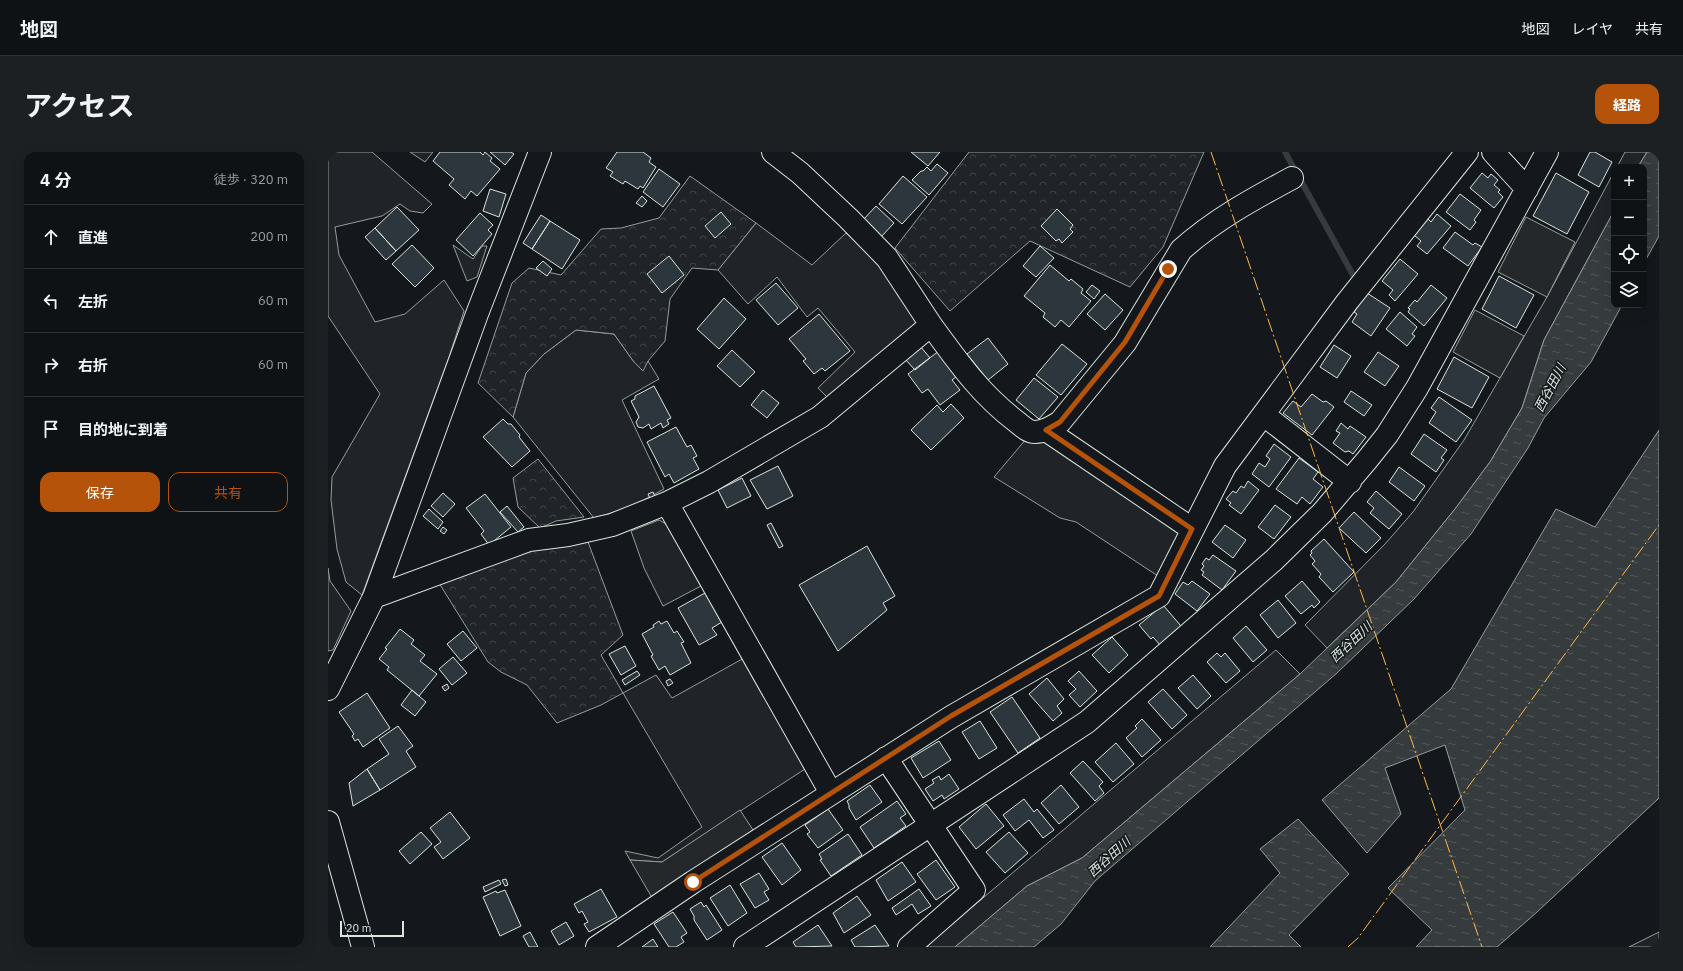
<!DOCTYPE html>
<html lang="ja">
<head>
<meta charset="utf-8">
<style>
  :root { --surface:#0f1215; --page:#1d2022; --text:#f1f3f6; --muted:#9b9ea0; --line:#2f3234; --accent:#b45309 }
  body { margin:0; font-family:"IBM Plex Sans","Noto Sans JP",sans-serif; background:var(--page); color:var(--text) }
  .controls { position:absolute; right:12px; top:12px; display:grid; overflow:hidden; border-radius:8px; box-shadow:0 4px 16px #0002 }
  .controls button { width:36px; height:36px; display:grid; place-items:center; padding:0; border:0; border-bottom:1px solid var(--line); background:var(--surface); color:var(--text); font:20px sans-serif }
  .scale { position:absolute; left:12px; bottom:10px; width:64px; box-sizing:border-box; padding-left:4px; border:2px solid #d8e6dc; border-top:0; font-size:11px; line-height:14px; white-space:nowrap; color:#d8e6dc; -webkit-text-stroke:3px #14181c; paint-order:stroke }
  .stop { position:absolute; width:12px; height:12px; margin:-9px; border:3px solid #b45309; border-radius:50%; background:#fff }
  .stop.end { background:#b45309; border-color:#fff; box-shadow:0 1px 4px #0008 }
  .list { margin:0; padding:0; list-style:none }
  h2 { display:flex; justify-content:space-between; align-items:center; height:52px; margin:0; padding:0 16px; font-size:17px }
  h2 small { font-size:13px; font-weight:400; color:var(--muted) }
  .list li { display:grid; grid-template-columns:26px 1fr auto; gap:12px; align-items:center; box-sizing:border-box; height:64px; padding:0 16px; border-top:1px solid var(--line) }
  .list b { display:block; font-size:15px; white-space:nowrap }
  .list em { font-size:13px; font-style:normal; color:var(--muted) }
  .actions { display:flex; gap:8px; padding:12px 16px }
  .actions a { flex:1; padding:9px 0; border:1px solid var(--accent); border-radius:12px; text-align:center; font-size:14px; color:var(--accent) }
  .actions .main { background:var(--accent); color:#fff }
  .icon { flex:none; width:22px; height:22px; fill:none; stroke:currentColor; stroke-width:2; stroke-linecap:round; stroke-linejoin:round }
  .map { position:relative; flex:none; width:1331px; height:795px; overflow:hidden; border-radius:12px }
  header { display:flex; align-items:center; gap:24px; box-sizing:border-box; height:56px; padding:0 20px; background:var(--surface); border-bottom:1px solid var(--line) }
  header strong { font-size:19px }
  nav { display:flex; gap:22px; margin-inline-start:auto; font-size:14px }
  .intro { display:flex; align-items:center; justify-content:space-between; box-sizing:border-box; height:96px; padding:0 24px }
  h1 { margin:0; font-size:28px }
  .button { padding:10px 18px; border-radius:12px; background:var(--accent); color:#fff; font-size:14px; font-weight:700 }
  main { display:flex; gap:24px; padding:0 24px }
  aside { flex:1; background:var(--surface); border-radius:12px; box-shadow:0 4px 16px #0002 }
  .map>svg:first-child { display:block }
  .green { fill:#202428; stroke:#939e99 }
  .forest { fill:url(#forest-crowns); stroke:#939e99 }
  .parking { fill:#24282b; stroke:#939e99 }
  .water { fill:url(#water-ripples); stroke:#939e99 }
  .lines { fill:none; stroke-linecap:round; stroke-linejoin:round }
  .stream { stroke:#363b3e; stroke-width:6 }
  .building { fill:#2c363c; stroke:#d8e6dc }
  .minor-casing { stroke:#d8e6dc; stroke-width:24 }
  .major-casing { stroke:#d8e6dc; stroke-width:24 }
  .minor { stroke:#14181c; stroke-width:22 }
  .major { stroke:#14181c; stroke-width:22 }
  .power { stroke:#ffb74d; stroke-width:1; stroke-dasharray:14 3 2 3; stroke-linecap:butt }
  .route { stroke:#b45309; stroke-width:5 }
  .labels { text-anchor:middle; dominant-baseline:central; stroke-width:3; stroke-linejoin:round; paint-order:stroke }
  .water-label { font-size:13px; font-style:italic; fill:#d8e6dc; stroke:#14181c }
</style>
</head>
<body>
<header>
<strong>地図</strong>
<nav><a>地図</a><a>レイヤ</a><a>共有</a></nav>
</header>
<div class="intro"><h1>アクセス</h1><a class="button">経路</a></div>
<main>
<aside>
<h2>4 分<small>徒歩 · 320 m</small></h2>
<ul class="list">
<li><svg class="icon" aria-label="ahead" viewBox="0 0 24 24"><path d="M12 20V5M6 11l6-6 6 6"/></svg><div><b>直進</b></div><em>200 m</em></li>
<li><svg class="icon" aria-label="left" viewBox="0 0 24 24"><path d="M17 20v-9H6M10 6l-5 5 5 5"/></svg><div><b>左折</b></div><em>60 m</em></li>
<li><svg class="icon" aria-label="right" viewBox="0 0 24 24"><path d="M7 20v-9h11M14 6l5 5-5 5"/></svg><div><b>右折</b></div><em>60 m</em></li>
<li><svg class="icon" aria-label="arrive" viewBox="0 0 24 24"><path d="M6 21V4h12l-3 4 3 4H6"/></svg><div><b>目的地に到着</b></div></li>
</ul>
<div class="actions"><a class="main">保存</a><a>共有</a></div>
</aside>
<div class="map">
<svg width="1331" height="795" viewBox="0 0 1331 795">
  <defs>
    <pattern id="forest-crowns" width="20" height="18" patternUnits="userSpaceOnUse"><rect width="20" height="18" fill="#202428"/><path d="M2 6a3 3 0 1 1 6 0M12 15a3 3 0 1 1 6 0" fill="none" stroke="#404447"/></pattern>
    <pattern id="water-ripples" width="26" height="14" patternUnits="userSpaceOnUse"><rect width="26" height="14" fill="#363b3e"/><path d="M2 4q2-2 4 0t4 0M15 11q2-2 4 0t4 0" fill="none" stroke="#525759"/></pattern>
  </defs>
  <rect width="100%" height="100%" fill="#14181c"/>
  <path class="green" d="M0,0H4L3,3L5,0H44L104,52L95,61L82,59L72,52L54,64L7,75L11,103L47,170L77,162L116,128L136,159L121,205L34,443L18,430L9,397L3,348L4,325L52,242L0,164Z
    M82,0H105L97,10Z
    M1297,0H1319L1310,15H1289Z
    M1286,20V59L1216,188L1194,256L1162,310L1127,357L1068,430L999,496L977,473L1057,392L1085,360L1136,288L1219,145Z
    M428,71L484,113L518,81L556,115L588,169L585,179L502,248L490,236L527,200L490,156L479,165L449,125L420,152L390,118Z
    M125,93L145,107L154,94H159L149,125L139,129Z
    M248,178L286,182L306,210L320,209L331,227L294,248L336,337L301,356L266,366L185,265L198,221L216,202Z
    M699,286L718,291L853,382L830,424L748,370L732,366L666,325Z
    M331,368L338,372L373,434L335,454L316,416L303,379Z
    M0,416L2,429L23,459L5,498L0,499Z
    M948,498L972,522L754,706L699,734L627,795H597Z
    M416,506L477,617L334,710L302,708L297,699L330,706L374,675L295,541L328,523L344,546Z
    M1331,780V795H1301Z"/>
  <path class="forest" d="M641,0H876L835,95L802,135L702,89L622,159L567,96Z
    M362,24L428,71L390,118L364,116L342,147L337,189L320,209L315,219L306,210L286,182L248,178L216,202L198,221L185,265L150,231L184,131L201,116L233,123L273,77L293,76L331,66Z
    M210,307L256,365L228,369L212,376L190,355L185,326Z
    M260,390L295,483L273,503L295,541L273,553L229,571L199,533L173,520L160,510L111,431L205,398Z"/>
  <path class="parking" d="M1198,65L1247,90L1219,145L1170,120Z
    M1147,158L1196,184L1172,226L1125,200Z
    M412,658L427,681L326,749L302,708L334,710Z"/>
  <path class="water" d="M1319,0H1331V84L1316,111V15H1310Z
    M1286,59V153H1294L1263,210L1216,266L1200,296L1143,382L1086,447L1009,521L767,729L733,772L706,795H627L699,734L754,706L972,522L1068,430L1127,357L1162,310L1194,256L1216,188Z
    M1331,278V646L1208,761L1169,795H1088L1104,778L1060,736L1137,658L1117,593L1057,616L1073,662L1039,701L994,648L1123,537L1228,357L1267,375Z
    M970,667L1021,722L961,783L973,795H882L952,721L932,697Z"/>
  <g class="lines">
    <path class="stream" d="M957,0L1025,123"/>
  </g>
  <path class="building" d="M112,0H152L155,3L157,0L164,6L162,9L172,17L149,44L143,39L137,47L121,33L126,27L105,9Z
    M162,0H183L186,2L177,13Z
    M289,0H315L323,6L321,10L328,15L315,36L312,34L310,37L297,29L295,32L282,24L285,20L278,16Z
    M583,0H612L600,14Z
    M1262,0H1267L1284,10L1271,35L1250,23Z
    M609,12L620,21L601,43L584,28L593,19H595L599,15L603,19Z
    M331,17L352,32L335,55L315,40Z
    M1154,21L1160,26L1163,22L1170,28L1166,33L1172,38L1170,40L1175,45L1166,56L1142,36Z
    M1228,21L1261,40L1239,82L1205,64Z
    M575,24L599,45L574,72L551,52Z
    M162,37L178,42L171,65L155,59Z
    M1132,42L1153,58L1146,68L1148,70L1142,78L1118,60Z
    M314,44L319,49L314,55L308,51Z
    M548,54L566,71L553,85L535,68Z
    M69,55L91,78L68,99L47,76Z
    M729,57L745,73L742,77L745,80L734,91L731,87L728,89L713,74Z
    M393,60L403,72L387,86L377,74Z
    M152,61L165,73L160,78L164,82L145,104L128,88Z
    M1109,62L1123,74L1099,102L1089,94L1093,89L1086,83L1100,67L1103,70Z
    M213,63L222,69L204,97L195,91Z
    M222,69L252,88L234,117L204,97Z
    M47,76L68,99L58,108L37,85Z
    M1127,80L1145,93L1147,91L1154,95L1140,114L1115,96Z
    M84,93L106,116L87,135L64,112Z
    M712,94L726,106L708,125L695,114Z
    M341,104L356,123L334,141L319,122Z
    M1072,107L1090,122L1067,149L1061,143L1065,138L1054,129Z
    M215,109L224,117L219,124L208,116Z
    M722,113L741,129L743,127L755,137L753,141L763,149L741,175L733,168L727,175L715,165L717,161L696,144Z
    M1171,124L1206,143L1188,176L1154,157Z
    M448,131L470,156L450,173L428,148Z
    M764,133L772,139L766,147L758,140Z
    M1103,133L1119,146L1096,174L1080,160L1082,157L1080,156L1087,148L1089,150Z
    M1039,141L1062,156L1043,184L1024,170L1029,162L1026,160Z
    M777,142L795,158L777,178L759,162Z
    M396,146L418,167L391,197L369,177Z
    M1072,160L1089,175L1084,182L1087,184L1079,194L1058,177Z
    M491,162L522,199L497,219L494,216L486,222L475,209L478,207L461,187Z
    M660,186L680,212L660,228L639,202Z
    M734,192L759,212L733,243L708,223Z
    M1006,193L1023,204L1009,226L992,215Z
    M592,194L602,206L587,218L577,207Z
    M404,198L427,220L412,235L389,214Z
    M611,199L629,224L624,228L632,238L612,253L600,237L594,241L580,222Z
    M1050,200L1071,214L1057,234L1036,220Z
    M1126,205L1161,225L1144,256L1109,237Z
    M706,226L730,245L711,267L688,248Z
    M326,234L343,266L339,268L341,272L335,276L333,271L323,277L321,272L315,276L310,275L308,270L311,265L303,249L307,247V244Z
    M435,238L451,251L439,266L423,253Z
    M1023,239L1044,253L1036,264L1016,250Z
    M984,242L995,250L998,249L1006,255L984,283L955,261L965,249L973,255Z
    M1111,245L1144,268L1128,290L1101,271L1108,260L1103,256Z
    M623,252L636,266L603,298L583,278L609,253L615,260Z
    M175,267L180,272H183L192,283L191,285L202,299L184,315L155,285Z
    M1013,271L1020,277L1022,274L1038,285L1025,302L1021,299L1017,300L1005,291L1012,281L1008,279Z
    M348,275L359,295L363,293L369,304L365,306L371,317L346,331L341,322L337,325L319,290Z
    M1096,282L1119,298L1113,306L1116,308L1108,320L1083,302Z
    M946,292L963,305L941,335L924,322L931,311L937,315L942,307L938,304Z
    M971,306L990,320L985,327L995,335L982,352L974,345L969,352L948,337Z
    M450,314L465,344L439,357L422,328Z
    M1071,315L1097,334L1086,349L1061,330Z
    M414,326L423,344L399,356L390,338Z
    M920,329L931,338L913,362L901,353L903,351L898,347L905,339L908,341L913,334L916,336Z
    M1048,339L1074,362L1061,377L1042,361L1046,356L1039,350Z
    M325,340L328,347L323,349L320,342Z
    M115,341L127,352L115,365L103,354Z
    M157,342L183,375L161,393L153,382L156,379L138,356Z
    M947,353L963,365L946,387L930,375Z
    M179,354L196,375L190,380L172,360Z
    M101,357L115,370L110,377L95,364Z
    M1026,360L1053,386L1038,401L1011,376Z
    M443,371L455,394L451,396L439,373Z
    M897,373L918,388L905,406L884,390Z
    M115,375L119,378L116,382L112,379Z
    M996,387L1026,420L1005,440L991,425L993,422L984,412L987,409L982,403L984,401L983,399Z
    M539,394L567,444L555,451L559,458L510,499L471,433Z
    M885,403L908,419L894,438L874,423L876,420L873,418L876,414L874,412L878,406L881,408Z
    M864,429L882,442L869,459L847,442L855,430L860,433Z
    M974,429L992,450L986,456L984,453L973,462L957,444Z
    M377,441L394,470L384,476L389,483L371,493L350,456Z
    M950,448L968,471L950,486L932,463Z
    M835,453L853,474L832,493L825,485L823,487L811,473Z
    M331,469L333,472L339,469L346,481L349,479L356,490L353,491L363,511L342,523L337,514L331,518L323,504L325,503L314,482L326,475L325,473Z
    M918,474L939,498L925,510L905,486Z
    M72,477L86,488L83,492L97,503L92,509L109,522L91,544L59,518L61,515L51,507L59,497L57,496Z
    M135,479L149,496L133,509L119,492Z
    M784,485L800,503L781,521L764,503Z
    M297,494L308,514L293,523L281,502Z
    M889,501L893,505L897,501L912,519L898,531L879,510Z
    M125,505L139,521L124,533L111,517Z
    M309,519L312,523L297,533L294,528Z
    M751,519L769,539L752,555L741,543L748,537L740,529Z
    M865,523L883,544L869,557L850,536Z
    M719,526L736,547L729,554L734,561L725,569L701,542Z
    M342,527L345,531L340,534L338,529Z
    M119,532L121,536L117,539L114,535Z
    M835,537L859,563L844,577L820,550Z
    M84,538L98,550L87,564L73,553Z
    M39,541L62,576L35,595L30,587L27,589L24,584L26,582L11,560Z
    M684,545L712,586L690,601L662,560Z
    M814,567L833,588L814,605L798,586L809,576L807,574Z
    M652,569L669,596L651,607L634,580Z
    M70,574L85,594L78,599L88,615L52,638L39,617L61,602L51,587Z
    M611,589L623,608L595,626L583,606Z
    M788,591L806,612L785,630L767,610Z
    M755,609L775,630L771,634L776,641L767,649L742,621Z
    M39,617L52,638L25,654L21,631Z
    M621,622L631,637L616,647L614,643L605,649L597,637L606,631L604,628L611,624L613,628Z
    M542,633L554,650L528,668L521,656V653L519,649Z
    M733,633L751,655L731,672L713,651Z
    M696,647L706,660L709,657L726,678L715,686L701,668L687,679L675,663Z
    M569,649L578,662L572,666L578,674L546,696L532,675Z
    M658,652L676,674L648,697L631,675Z
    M500,657L515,678L490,696L479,682L482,680L477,673Z
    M122,660L142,686L115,707L106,695L113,690L102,676Z
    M93,680L104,692L82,712L71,699Z
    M681,680L700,701L677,721L658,700Z
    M520,682L534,703L503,724L492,708L494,707L491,702Z
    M454,691L473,718L454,733L434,705Z
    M608,708L627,735L608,748L589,722Z
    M574,710L588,730L560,749L548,728Z
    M431,721L441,737L436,740L441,748L427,756L412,732Z
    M178,727L180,733L177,734L174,728Z
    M171,728L173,732L157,740L155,735Z
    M402,733L419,761L400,774L382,746Z
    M273,737L289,765L261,780L256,772L260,770L254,759L251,761L246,752Z
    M591,737L603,754L590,762L584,752L568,763L564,756Z
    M177,738L193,774L172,784L155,745L168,739L169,741Z
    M529,744L543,763L516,781L505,761Z
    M373,750L376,755L378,753L394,778L379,788L366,768V764L362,757Z
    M345,760L359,781L353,785L356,790L348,795H341L326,772Z
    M238,770L246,784L231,793L223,779Z
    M490,773L504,794L468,795L465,790Z
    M547,773L561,794L527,795L523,788Z
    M202,780L210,795H201L195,784Z
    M325,787L330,795H314Z"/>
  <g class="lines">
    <g class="minor-casing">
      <path id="minor" d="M1165,0L1199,37
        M603,173C630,210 652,242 689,270C694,274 700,280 707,280C717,280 724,275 732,270L797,191L853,98C886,68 925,47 964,26
        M936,263L1022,330
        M718,278L864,377
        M339,351L503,641
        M46,445L201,388L240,383L284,373L339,351L381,330L492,265L603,173L559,106L520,66L472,21L445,0
        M0,537L46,445L149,162L212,0
        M558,606L646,738L581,795
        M269,795L365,730L623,565L831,444L897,314L1019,150L1139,0
        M417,795L759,570L946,408L994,361L1039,308L1059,283L1089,236L1219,0"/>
    </g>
    <g class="major-casing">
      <path id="major" d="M0,670L35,795"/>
    </g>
    <use href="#minor" class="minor"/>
    <use href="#major" class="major"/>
    <path class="power" d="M883,0L1154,795
      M1020,795L1030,786L1331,373"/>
  </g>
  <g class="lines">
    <path class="route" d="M365,730L623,564L831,444L864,377L718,278L732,270L797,190L840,117"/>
  </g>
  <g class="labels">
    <g class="water-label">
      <text transform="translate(1222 236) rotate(-62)">西谷田川</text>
      <text transform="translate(1023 490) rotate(-43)">西谷田川</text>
      <text transform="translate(781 705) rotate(-42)">西谷田川</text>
    </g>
  </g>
</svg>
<div class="controls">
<button>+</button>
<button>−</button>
<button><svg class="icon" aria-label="locate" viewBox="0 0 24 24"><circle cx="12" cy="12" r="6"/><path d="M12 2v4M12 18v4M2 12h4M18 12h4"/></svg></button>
<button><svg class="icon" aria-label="layers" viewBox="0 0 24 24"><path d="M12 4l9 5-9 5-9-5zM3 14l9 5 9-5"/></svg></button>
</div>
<div class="scale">20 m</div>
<div class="stop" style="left:365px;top:730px"></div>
<div class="stop end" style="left:840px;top:117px"></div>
</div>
</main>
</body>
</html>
